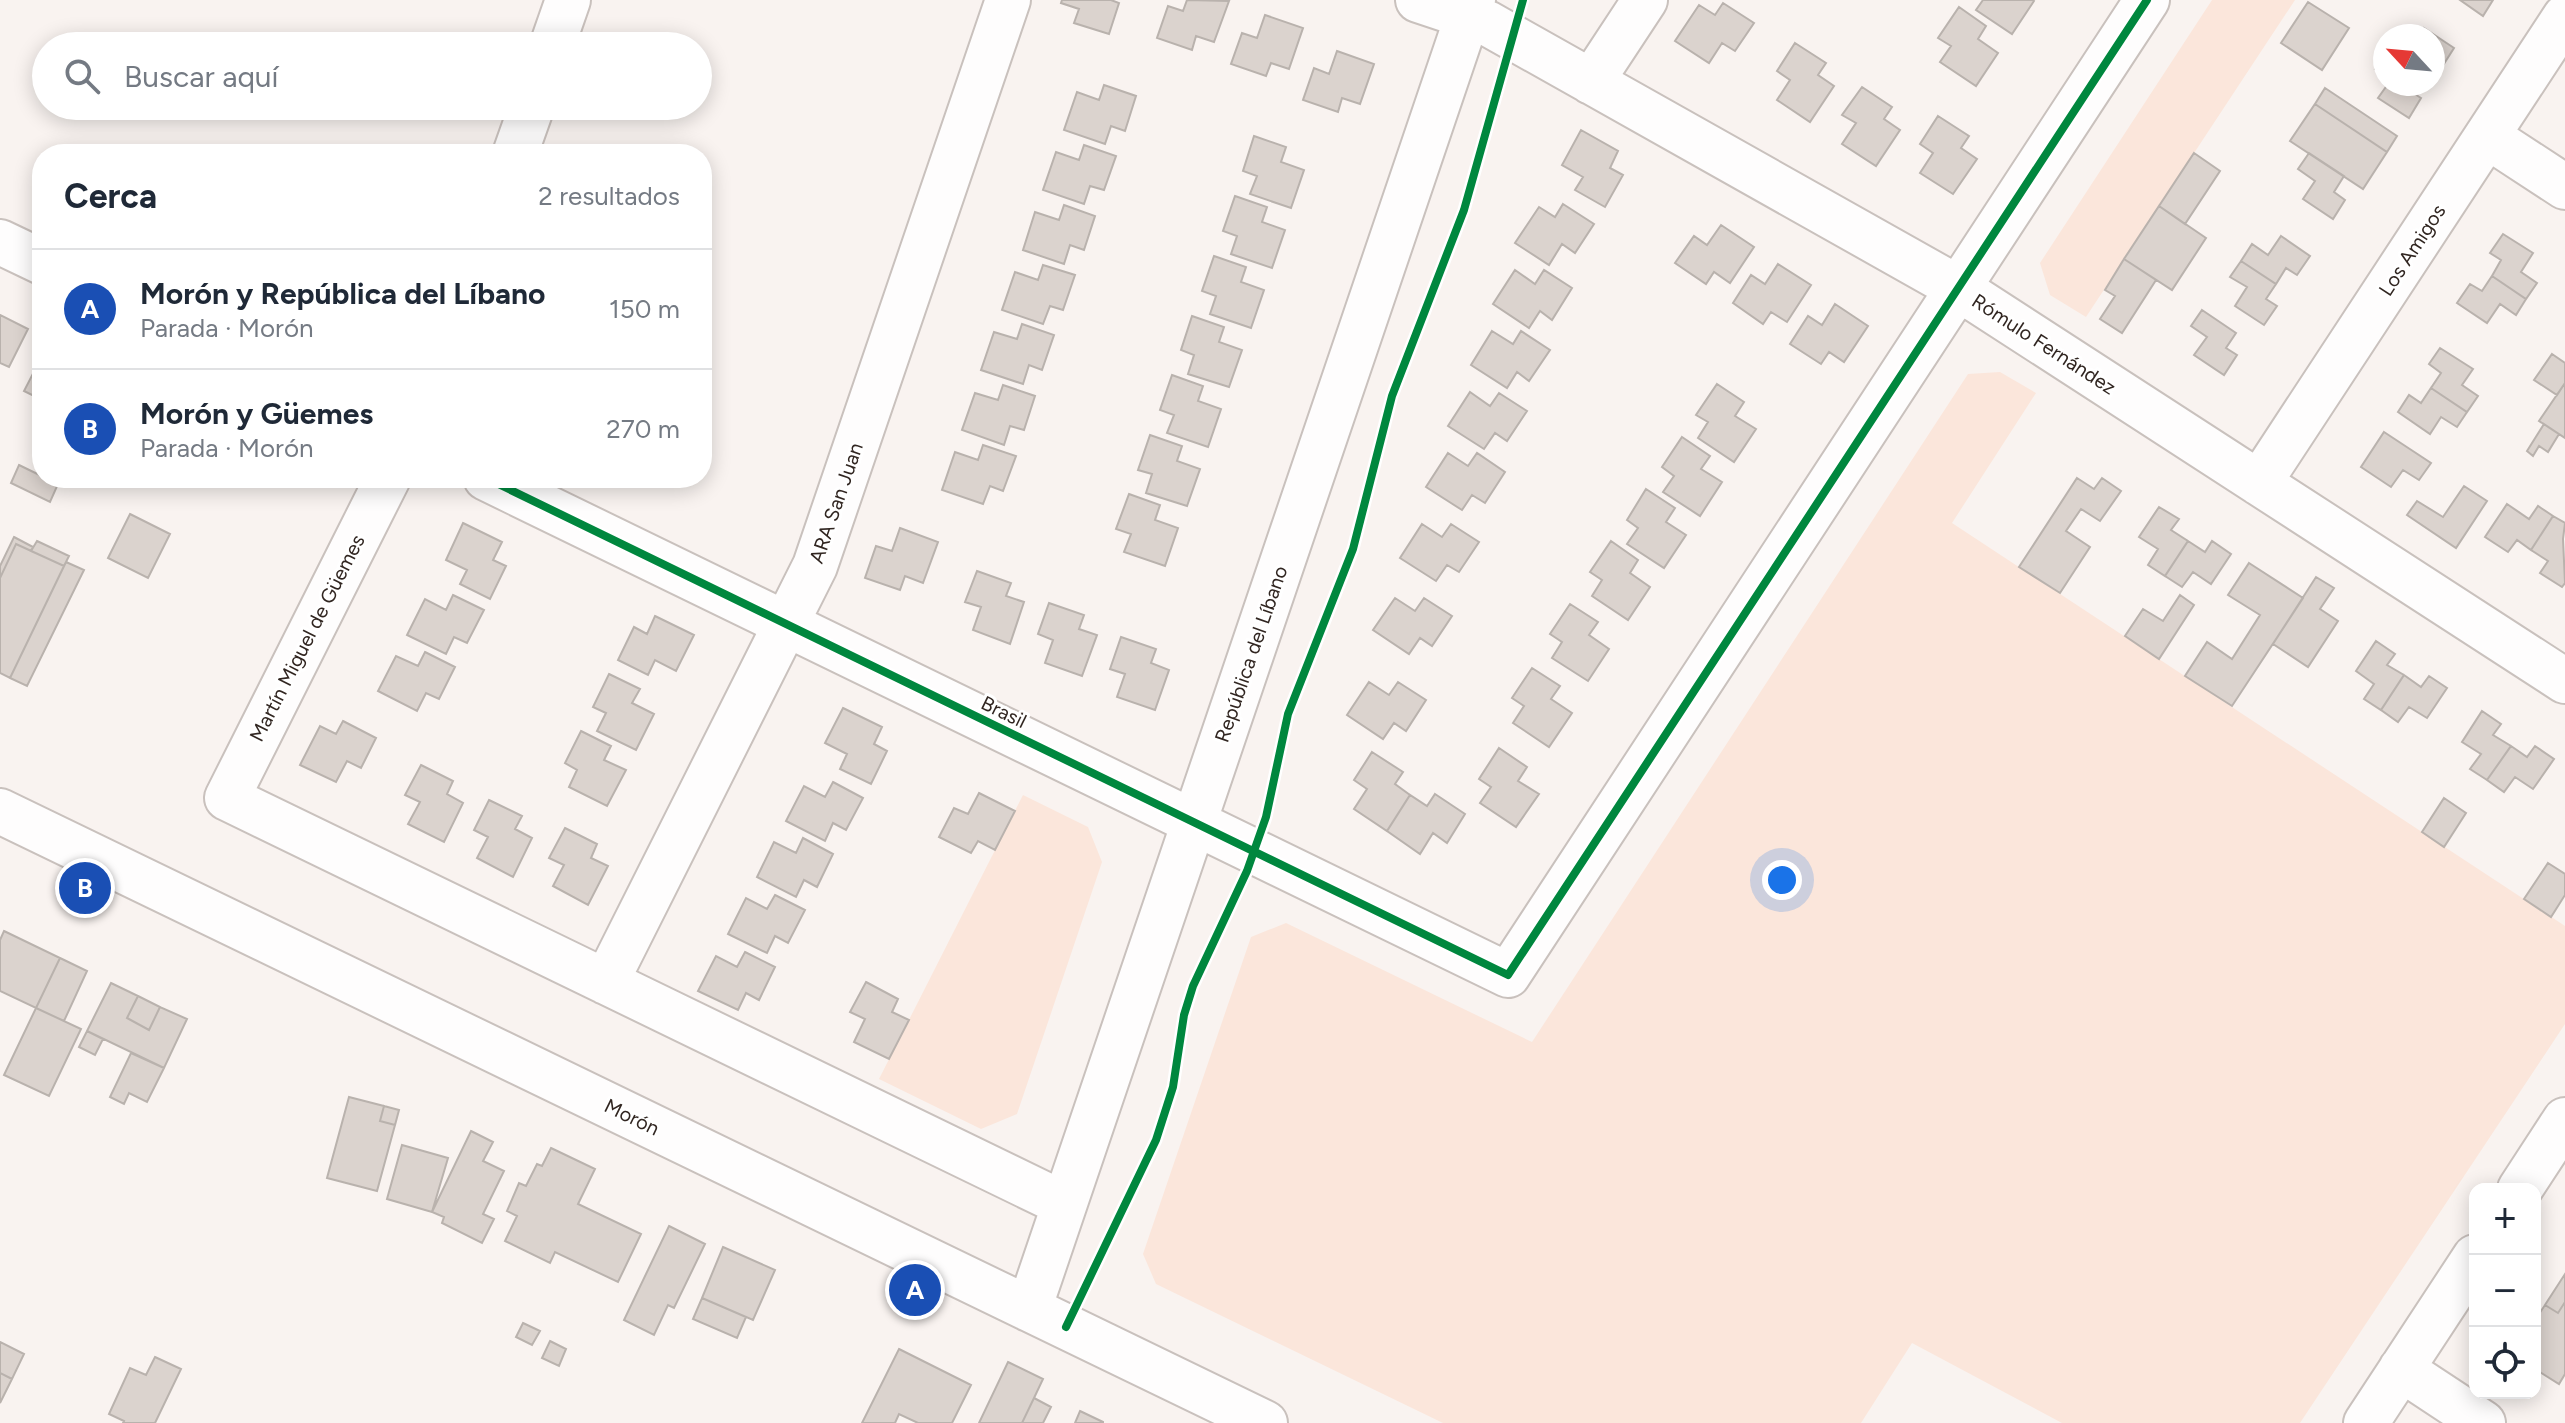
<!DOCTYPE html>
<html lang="es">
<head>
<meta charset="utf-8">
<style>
  :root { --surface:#fff; --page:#f6f6f7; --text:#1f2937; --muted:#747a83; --line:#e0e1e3; --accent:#776e69 }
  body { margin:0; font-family:Figtree,sans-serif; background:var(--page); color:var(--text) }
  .controls { position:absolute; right:24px; bottom:24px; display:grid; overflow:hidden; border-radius:16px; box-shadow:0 4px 20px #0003 }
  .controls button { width:72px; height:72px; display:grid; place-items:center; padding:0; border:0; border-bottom:2px solid var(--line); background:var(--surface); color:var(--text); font:40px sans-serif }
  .compass { position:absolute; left:2373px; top:24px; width:72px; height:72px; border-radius:50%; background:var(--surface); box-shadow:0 4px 20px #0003; rotate:296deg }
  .you { position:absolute; left:1782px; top:880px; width:28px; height:28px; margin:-20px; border:6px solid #fff; border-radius:50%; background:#1a73e8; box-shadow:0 0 0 12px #1a73e833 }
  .badge { display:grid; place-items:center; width:52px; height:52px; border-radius:50%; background:var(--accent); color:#fff; font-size:26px; font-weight:700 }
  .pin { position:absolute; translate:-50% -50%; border:4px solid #fff; box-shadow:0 2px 8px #0006 }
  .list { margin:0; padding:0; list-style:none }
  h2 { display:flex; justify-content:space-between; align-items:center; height:104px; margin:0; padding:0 32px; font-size:34px }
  h2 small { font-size:26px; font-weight:400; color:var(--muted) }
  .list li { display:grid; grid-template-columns:52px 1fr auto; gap:24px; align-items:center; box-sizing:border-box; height:120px; padding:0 32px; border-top:2px solid var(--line) }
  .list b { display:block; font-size:30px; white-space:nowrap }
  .list p { margin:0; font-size:26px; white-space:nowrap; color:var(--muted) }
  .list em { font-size:26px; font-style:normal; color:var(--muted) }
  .icon { flex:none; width:44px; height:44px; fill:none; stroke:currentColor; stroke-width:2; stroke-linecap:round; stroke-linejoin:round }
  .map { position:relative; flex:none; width:2565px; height:1423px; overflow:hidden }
  .search { position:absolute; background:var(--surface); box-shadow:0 4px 20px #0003; left:32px; top:32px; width:680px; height:88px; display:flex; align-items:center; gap:20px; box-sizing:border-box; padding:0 28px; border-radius:44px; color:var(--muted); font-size:30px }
  .panel { position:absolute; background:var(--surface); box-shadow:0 4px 20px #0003; left:32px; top:144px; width:680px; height:344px; border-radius:32px }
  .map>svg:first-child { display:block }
  .green { fill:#fbe6db }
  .building { fill:#dbd3ce; stroke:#b9b2ad; stroke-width:2 }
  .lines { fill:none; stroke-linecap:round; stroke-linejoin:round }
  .minor-casing { stroke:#c9c1bd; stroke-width:48 }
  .minor { stroke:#fefdfd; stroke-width:44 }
  .cycleway-casing { stroke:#fff; stroke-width:13 }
  .cycleway { stroke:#00873e; stroke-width:8 }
  .labels { text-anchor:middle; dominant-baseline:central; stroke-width:6; stroke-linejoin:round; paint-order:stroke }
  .street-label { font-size:20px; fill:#312621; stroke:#fff }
</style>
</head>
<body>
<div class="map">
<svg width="2565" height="1423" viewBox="0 0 2565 1423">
  <rect width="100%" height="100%" fill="#f9f3f0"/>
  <path class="green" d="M2212,0H2295L2086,317L2050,295L2040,263Z
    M2000,372L2036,393L1952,523L2565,926V1024L2300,1423H2062L1912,1343L1861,1423H1443L1156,1284L1143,1254L1251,937L1286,923L1532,1042L1968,374Z
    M1023,795L1088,827L1102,862L1017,1114L981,1129L879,1079Z"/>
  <path class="building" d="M1062,0H1111L1119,3L1109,34L1074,23L1079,9L1061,3Z
    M1187,0L1229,1L1214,42L1196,36L1192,50L1157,38L1168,6L1183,11Z
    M1983,0H2033L2034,1L2012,34L1976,10Z
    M2460,0H2493L2483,16Z
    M2308,2L2349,28L2322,70L2281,43Z
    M1723,3L1754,23L1735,51L1722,43L1709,63L1675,41L1699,5L1715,15Z
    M1959,7L1986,26L1978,39L1998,53L1976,86L1940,62L1951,46L1938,38Z
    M1265,15L1303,28L1289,69L1271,63L1266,76L1231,64L1242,33L1257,38Z
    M2424,28L2454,48L2442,67L2433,62V36H2419Z
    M1795,43L1826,63L1818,75L1834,86L1810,122L1777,100L1790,80L1777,71Z
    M1337,51L1374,64L1360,104L1342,98L1338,112L1303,100L1314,68L1329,74Z
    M2385,52V76L2375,69Z
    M2388,84H2414L2410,91L2421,98L2409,118L2378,98Z
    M1104,85L1136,96L1125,131L1111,126L1105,144L1064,130L1077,92L1099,100Z
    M1862,87L1892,107L1884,119L1900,130L1876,166L1842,144L1856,123L1842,115Z
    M2325,88L2397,136L2387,152L2315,104Z
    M2315,104L2387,152L2363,189L2290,141Z
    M1938,116L1969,136L1961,148L1977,159L1953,194L1920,173L1933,153L1920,144Z
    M1581,130L1618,151L1610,168L1623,175L1605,207L1575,190L1583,177L1562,165Z
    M1254,136L1286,147L1281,162L1304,170L1291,208L1250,194L1257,176L1243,171Z
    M1084,145L1116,156L1104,190L1090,186L1084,204L1043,190L1056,152L1079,160Z
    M2194,153L2220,171L2185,224L2159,206Z
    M2309,153L2344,176L2334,192L2345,200L2333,219L2303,199L2315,181L2298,169Z
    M1235,196L1267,207L1262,222L1285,230L1272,268L1231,254L1237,236L1223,231Z
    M1563,204L1594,224L1575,253L1562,244L1549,265L1515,243L1539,207L1555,217Z
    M1064,205L1095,216L1084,250L1070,245L1064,264L1023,250L1035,212L1059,220Z
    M2159,206L2206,238L2172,290L2124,259Z
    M1721,225L1754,247L1730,283L1714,272L1706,284L1675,263L1694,236L1707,245Z
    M2503,234L2533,253L2521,272L2537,283L2526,299L2492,276L2501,260L2490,253Z
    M2281,236L2310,256L2297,275L2286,268L2276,284L2241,261L2252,244L2268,255Z
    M1214,256L1246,267L1241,282L1264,290L1251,328L1210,314L1216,296L1202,291Z
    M2124,259L2156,280L2122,333L2100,319L2115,296L2105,290Z
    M2241,261L2276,284L2266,299L2277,306L2264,325L2235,306L2247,287L2230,277Z
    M1778,264L1811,285L1787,322L1771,312L1763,324L1733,303L1751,275L1765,284Z
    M1043,265L1075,275L1063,310L1050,306L1043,324L1002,310L1015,272L1038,280Z
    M1515,270L1535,284L1544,270L1572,288L1552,320L1540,311L1529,328L1493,304Z
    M2492,276L2526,299L2516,315L2500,304L2487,323L2457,303L2470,284L2482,291Z
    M1835,304L1868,326L1844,362L1829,352L1821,364L1790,344L1808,316L1822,325Z
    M2202,310L2236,333L2226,348L2237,355L2224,375L2194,355L2207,337L2191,326Z
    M0,315L28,329L9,367L0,363Z
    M1192,316L1224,327L1219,342L1242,350L1229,387L1188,374L1194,355L1181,350Z
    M1022,324L1054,335L1042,370L1029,365L1023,384L981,370L994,332L1017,339Z
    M1492,331L1513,344L1521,331L1550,350L1529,381L1517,372L1507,388L1471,365Z
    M2440,348L2473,369L2462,385L2478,396L2467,412L2431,388L2441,373L2429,364Z
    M2552,354L2565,363V383L2557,395L2534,380Z
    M39,362L42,363V400L24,391Z
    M1172,375L1203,386L1198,401L1221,409L1208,447L1167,433L1174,415L1160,410Z
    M2565,383V438L2539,421Z
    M1717,384L1744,402L1735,416L1756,429L1734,462L1698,438L1708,422L1696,415Z
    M1003,385L1035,396L1024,430L1010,426L1004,445L962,430L975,393L998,400Z
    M2431,388L2467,412L2457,427L2441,417L2430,434L2398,412L2409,395L2421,403Z
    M1470,392L1490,406L1499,393L1527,411L1507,441L1495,433L1484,449L1448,426Z
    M2544,424L2559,434L2548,452L2539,446L2533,456L2527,451Z
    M2384,432L2431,463L2419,480L2403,470L2391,487L2361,467Z
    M1150,435L1182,446L1177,461L1200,469L1187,506L1146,493L1152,474L1138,470Z
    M1682,437L1710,456L1701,469L1722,482L1700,516L1663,492L1674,476L1662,467Z
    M983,445L1016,456L1003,491L990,486L983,504L942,490L955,452L978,460Z
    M1448,453L1468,466L1477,453L1505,472L1485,503L1472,495L1462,510L1426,487Z
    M19,465L58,484L50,502L11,483Z
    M2077,478L2094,489L2102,478L2121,491L2100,521L2081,509L2066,531L2090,547L2060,593L2019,567Z
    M2464,486L2487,501L2456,548L2407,515L2417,501L2443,517Z
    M1646,489L1675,508L1666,522L1686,535L1664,568L1627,544L1638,528L1627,520Z
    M1129,494L1160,505L1155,520L1178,528L1165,566L1124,552L1131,534L1116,529Z
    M2507,504L2529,519L2538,506L2553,516L2531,550L2517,540L2508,552L2485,537Z
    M2159,507L2179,519L2171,530L2188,541L2165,576L2148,565L2158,549L2139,537Z
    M130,514L170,534L148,578L108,558Z
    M2553,516L2565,523L2563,539L2565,583L2562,587L2540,573L2548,561L2531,550Z
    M463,523L502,542L493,560L506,566L490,599L460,584L467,570L446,560Z
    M1422,524L1442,537L1451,524L1479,542L1459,572L1447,565L1436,581L1400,558Z
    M900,528L938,542L923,583L905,576L900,590L865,578L876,546L892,551Z
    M14,537L33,547L31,551L16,544L0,578V566Z
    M37,541L69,556L64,566L31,551Z
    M1611,541L1638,560L1630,573L1650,587L1628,620L1592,596L1602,580L1590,572Z
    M2188,541L2205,552L2212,541L2231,554L2211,584L2193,572L2182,587L2165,576Z
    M16,544L64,566L10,678L0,673V578Z
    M66,562L84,570L27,686L10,678Z
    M2249,563L2303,598L2232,706L2185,676L2207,642L2232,659L2260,615L2228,595Z
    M977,571L1011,583L1006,596L1024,602L1010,644L973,630L981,607L965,602Z
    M2316,577L2334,588L2320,609L2338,621L2308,667L2273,644Z
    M453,595L484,610L467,643L454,637L446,654L407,635L425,599L446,610Z
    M2180,595L2194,605L2159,659L2125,636L2143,609L2163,621Z
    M1395,598L1415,611L1424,598L1452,616L1432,646L1420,638L1409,654L1373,630Z
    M1049,603L1084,615L1079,629L1097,635L1082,676L1045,663L1053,640L1038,634Z
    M1570,604L1598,622L1589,635L1609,649L1588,681L1552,658L1562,642L1550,634Z
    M655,616L694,635L676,671L655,660L648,675L618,660L634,627L647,634Z
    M1121,637L1156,649L1151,663L1169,670L1155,710L1117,697L1125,674L1110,669Z
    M2376,641L2395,654L2387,665L2404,675L2381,710L2364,699L2374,684L2356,671Z
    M425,652L455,667L439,699L426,693L417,711L378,691L396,656L418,666Z
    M1532,668L1560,686L1551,699L1572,713L1549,747L1513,723L1524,706L1512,698Z
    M609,674L640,689L632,703L654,714L636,750L597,731L606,713L593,707Z
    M2404,675L2421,687L2429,676L2447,688L2427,718L2409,707L2398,722L2381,710Z
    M1369,682L1389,695L1398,682L1426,700L1406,731L1394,723L1383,739L1347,715Z
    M843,708L882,727L874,744L887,751L871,784L840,769L847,754L825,743Z
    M2482,711L2501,724L2493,735L2511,746L2487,780L2470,769L2481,754L2462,742Z
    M343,721L376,738L361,768L347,761L336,782L300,765L320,726L336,734Z
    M581,731L611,746L604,760L626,770L607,806L569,787L577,770L565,763Z
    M2511,746L2527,757L2535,746L2554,759L2533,789L2515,777L2504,792L2487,780Z
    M1499,748L1527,767L1518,781L1539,794L1516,827L1480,803L1491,787L1479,779Z
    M1372,752L1403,772L1395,784L1410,795L1387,831L1354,809L1367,789L1354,780Z
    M421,765L453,781L447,794L463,803L444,842L408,824L420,802L405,795Z
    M833,782L863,798L846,830L833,823L825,841L786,821L804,786L825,797Z
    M979,793L1015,811L995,850L978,841L971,853L939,837L954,808L968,814Z
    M1435,794L1465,814L1447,843L1433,833L1420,854L1387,831L1410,795L1427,806Z
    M2444,798L2466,813L2444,847L2422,832Z
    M489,800L522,816L515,829L532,838L513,877L477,858L488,837L474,830Z
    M565,828L597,844L591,858L608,866L588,905L553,886L564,865L549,858Z
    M803,838L833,854L817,887L804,880L796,897L757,877L774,842L796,853Z
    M2548,863L2565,874V895L2551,917L2524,899Z
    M775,895L805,910L788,943L775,936L767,953L728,934L746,898L767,909Z
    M4,931L60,958L36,1008L0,991V940Z
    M745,952L775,967L759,1000L746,993L738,1010L698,991L716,956L737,967Z
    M60,958L87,971L64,1021L36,1008Z
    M866,982L898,999L892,1012L909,1020L889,1059L854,1042L865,1019L850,1012Z
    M111,983L138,996L127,1018L149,1030L160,1007L187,1019L164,1068L87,1031Z
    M138,996L160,1007L149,1030L127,1018Z
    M36,1008L81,1029L49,1096L4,1075Z
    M87,1031L103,1039L95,1055L79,1047Z
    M131,1053L164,1068L147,1102L129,1093L124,1104L110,1097Z
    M349,1097L384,1106L380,1121L395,1125L377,1191L327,1178Z
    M384,1106L399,1110L395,1125L380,1121Z
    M471,1131L493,1142L483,1161L504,1171L483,1214L494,1219L482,1243L442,1223L444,1217L432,1212Z
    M402,1145L448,1158L432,1212L387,1199Z
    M551,1148L595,1169L578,1204L641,1234L618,1282L555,1252L550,1263L505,1241L517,1216L507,1211L519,1183L526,1186L537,1164L542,1166Z
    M669,1226L705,1244L674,1308L668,1305L654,1335L624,1320Z
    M723,1247L775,1270L753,1320L702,1298Z
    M2565,1274V1302L2558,1313L2545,1305Z
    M702,1298L746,1317L737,1338L693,1319Z
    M2565,1302V1374L2559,1384L2535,1369V1320L2545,1305L2558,1313Z
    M523,1323L540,1331L532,1345L516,1337Z
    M550,1341L566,1349L559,1366L542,1358Z
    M0,1342L24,1354L12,1379L0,1373Z
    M899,1349L971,1385L952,1423H918L899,1414L895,1423H862Z
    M155,1357L181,1369L155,1423H123L124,1421L109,1414L130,1368L146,1375Z
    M1008,1362L1043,1379L1034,1398L1022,1423H979Z
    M0,1373L12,1379L0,1403Z
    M1034,1398L1051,1407L1043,1423H1022Z
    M1080,1411L1103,1422V1423H1075Z"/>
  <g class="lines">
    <g class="minor-casing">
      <path id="minor" d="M1418,0L1487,23L1958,288L2565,681
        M552,46L568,0
        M1591,82L1645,0
        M2487,136L2565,187
        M515,154L532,106
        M0,242L42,262
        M388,478L227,798L1064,1204
        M486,478L1508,975L2147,0
        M2259,483L2565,17
        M0,811L1265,1423
        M606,982L815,566L1008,0
        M2520,1189L2565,1120
        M1029,1309L1473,0
        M2401,1369L2483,1423
        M2366,1423L2475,1257"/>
    </g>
    <use href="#minor" class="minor"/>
    <g class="cycleway-casing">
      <path id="cycleway" d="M486,478L1508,975L2147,0
        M1066,1327L1156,1140L1173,1087L1184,1015L1193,986L1247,871L1266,817L1288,714L1353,549L1392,396L1464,210L1523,0"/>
    </g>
    <use href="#cycleway" class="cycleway"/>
  </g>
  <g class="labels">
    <g class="street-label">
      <text transform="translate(2412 250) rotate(-57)">Los Amigos</text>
      <text transform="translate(2044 344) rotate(33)">Rómulo Fernández</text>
      <text transform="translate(836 503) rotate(-71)">ARA San Juan</text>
      <text transform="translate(307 638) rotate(-63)">Martín Miguel de Güemes</text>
      <text transform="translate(1251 654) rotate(-71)">República del Líbano</text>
      <text transform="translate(1004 712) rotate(26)">Brasil</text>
      <text transform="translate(632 1117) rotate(26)">Morón</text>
    </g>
  </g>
</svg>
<div class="controls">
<button>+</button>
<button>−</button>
<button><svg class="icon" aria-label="locate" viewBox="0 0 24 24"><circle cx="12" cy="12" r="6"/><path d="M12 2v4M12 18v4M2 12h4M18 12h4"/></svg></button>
</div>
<svg class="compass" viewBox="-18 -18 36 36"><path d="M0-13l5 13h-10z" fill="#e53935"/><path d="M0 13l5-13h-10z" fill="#747a83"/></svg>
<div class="you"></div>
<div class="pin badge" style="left:915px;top:1290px;background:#1a4fb4">A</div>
<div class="pin badge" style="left:85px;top:888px;background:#1a4fb4">B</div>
<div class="search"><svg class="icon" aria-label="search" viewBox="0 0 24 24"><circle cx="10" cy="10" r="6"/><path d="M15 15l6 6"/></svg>Buscar aquí</div>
<section class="panel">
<h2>Cerca<small>2 resultados</small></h2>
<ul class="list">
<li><span class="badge" style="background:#1a4fb4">A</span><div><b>Morón y República del Líbano</b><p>Parada · Morón</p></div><em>150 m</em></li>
<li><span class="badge" style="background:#1a4fb4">B</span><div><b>Morón y Güemes</b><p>Parada · Morón</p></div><em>270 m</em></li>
</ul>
</section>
</div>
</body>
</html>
